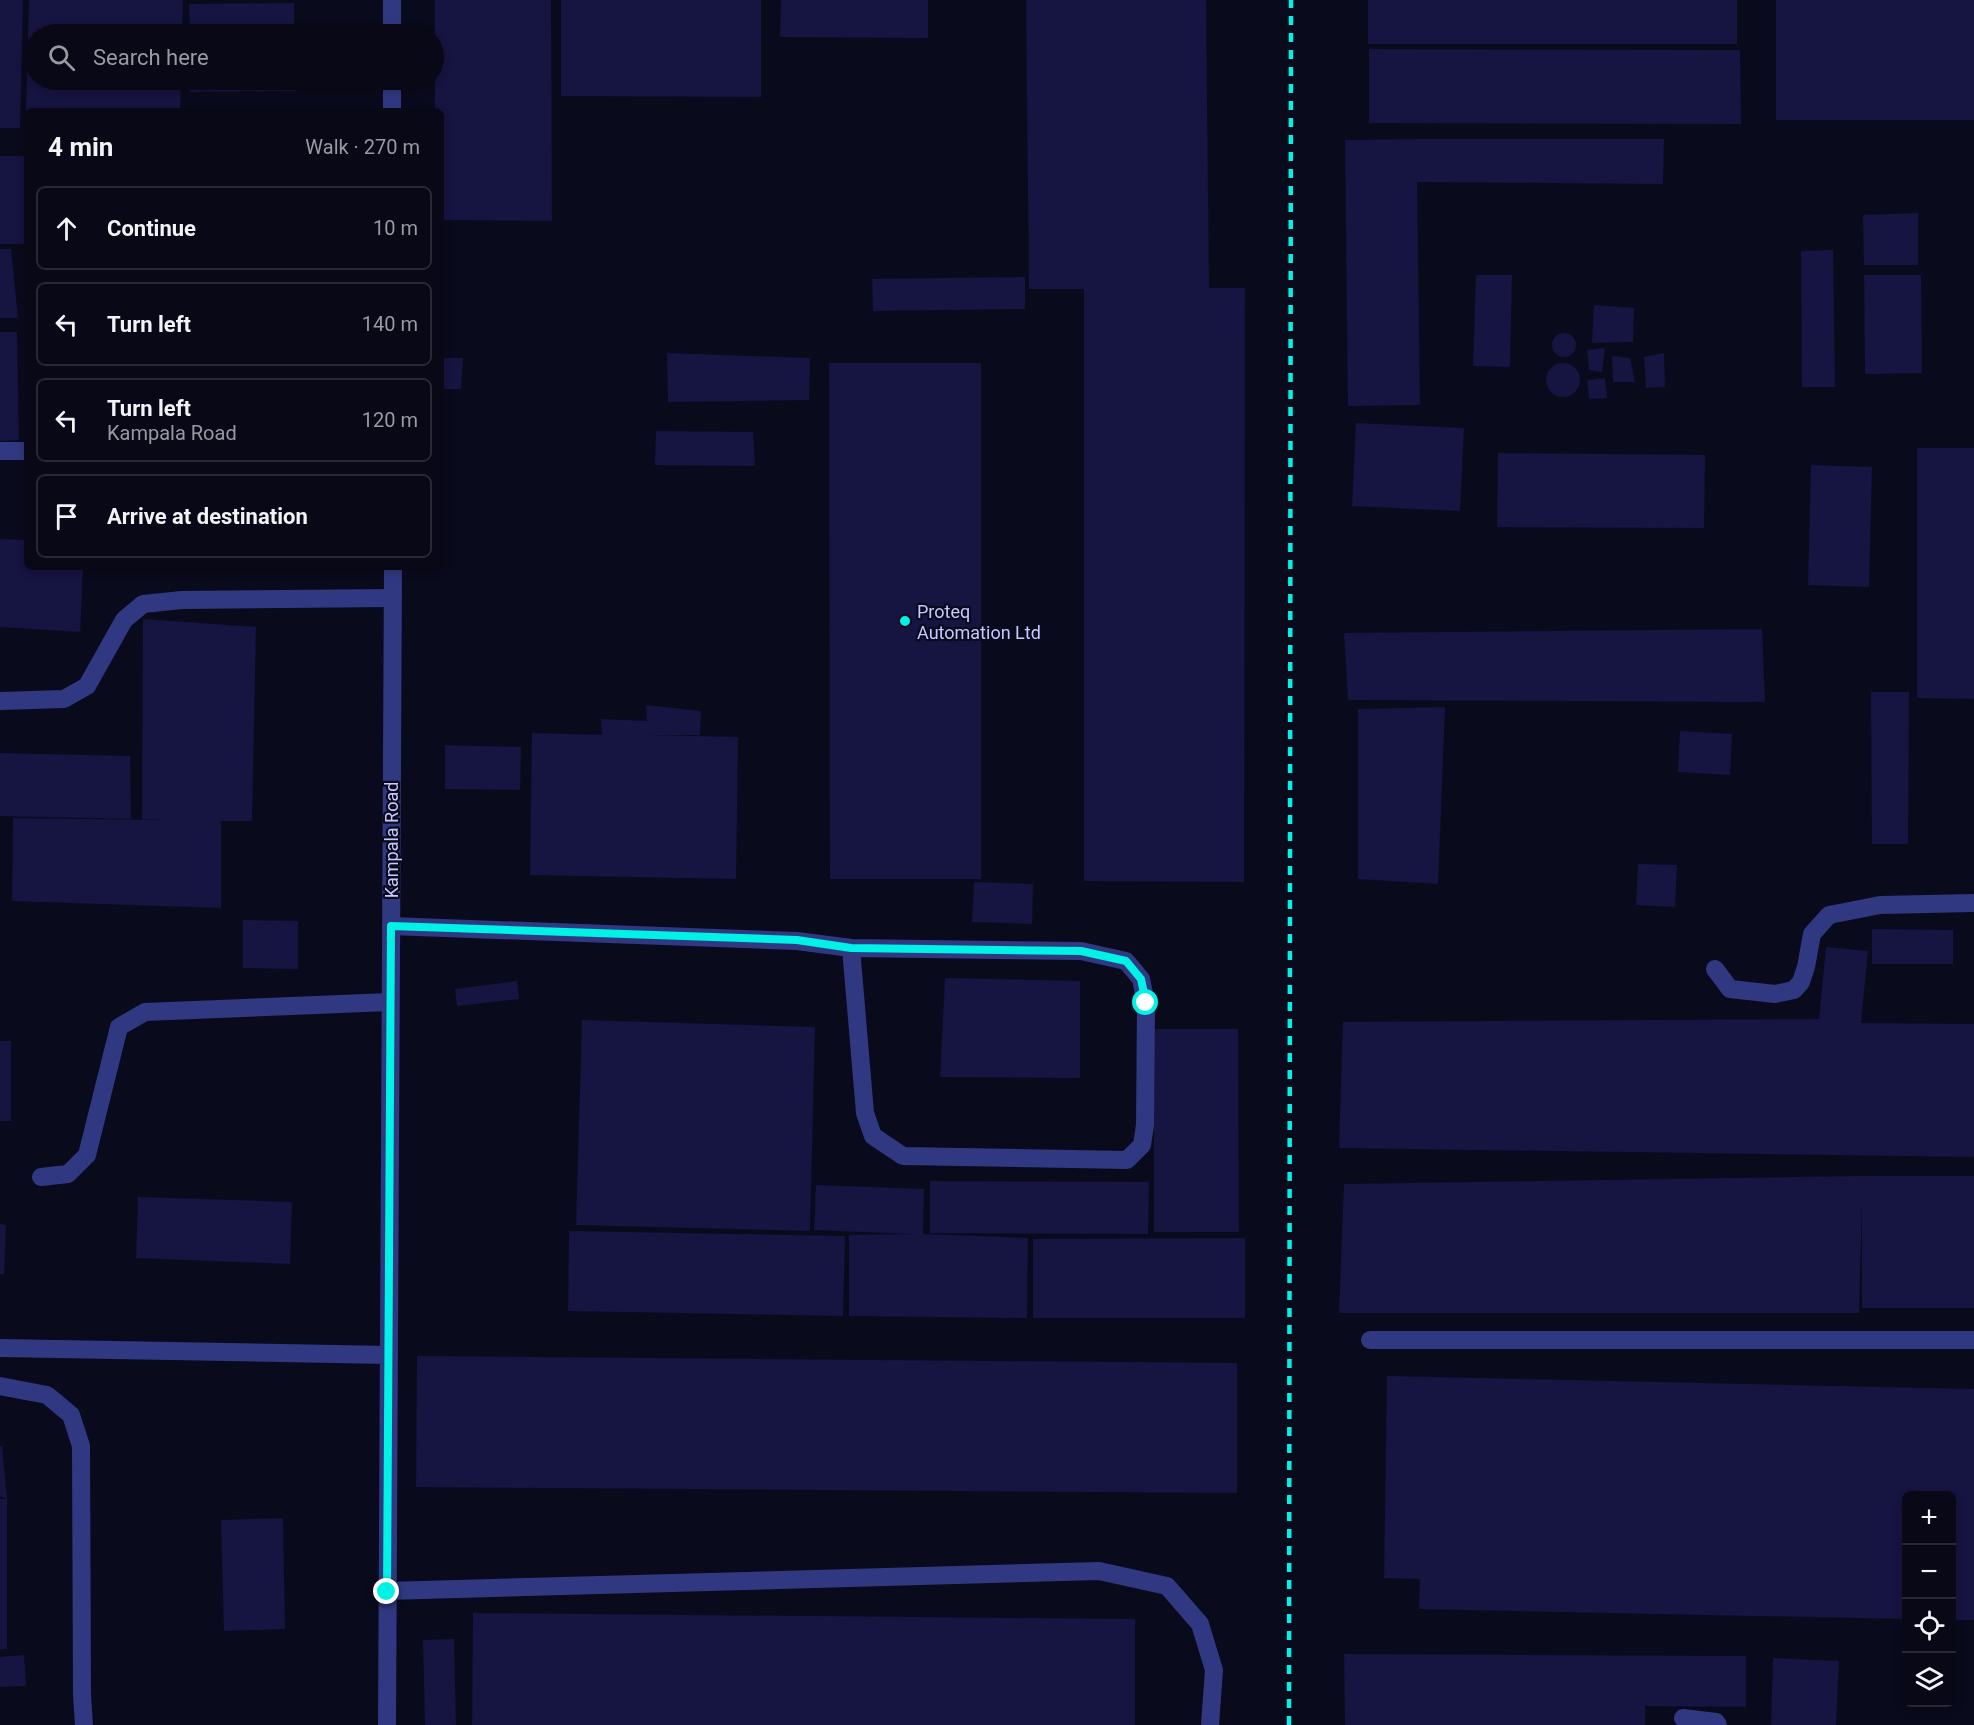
<!DOCTYPE html>
<html lang="en">
<head>
<meta charset="utf-8">
<style>
  :root { --surface:#080816; --page:#11111f; --text:#f1f3f6; --muted:#989aa1; --line:#292935 }
  body { margin:0; font-family:Roboto,sans-serif; background:var(--page); color:var(--text) }
  .controls { position:absolute; right:18px; bottom:18px; display:grid; overflow:hidden; border-radius:9px; box-shadow:0 3px 9px #0003 }
  .controls button { width:54px; height:54px; display:grid; place-items:center; padding:0; border:0; border-bottom:2px solid var(--line); background:var(--surface); color:var(--text); font:30px sans-serif }
  .stop { position:absolute; width:18px; height:18px; margin:-14px; border:4px solid #00f1e6; border-radius:50%; background:#fff }
  .stop.end { background:#00f1e6; border-color:#fff; box-shadow:0 2px 6px #0008 }
  .list { margin:0; padding:0; list-style:none }
  h2 { display:flex; justify-content:space-between; align-items:center; height:78px; margin:0; padding:0 24px; font-size:26px }
  h2 small { font-size:20px; font-weight:400; color:var(--muted) }
  .list li { display:grid; grid-template-columns:39px 1fr auto; gap:18px; align-items:center; box-sizing:border-box; height:84px; margin:0 12px 12px; padding:0 12px; border:2px solid var(--line); border-radius:9px }
  .list b { display:block; font-size:22px; white-space:nowrap }
  .list p { margin:0; font-size:20px; white-space:nowrap; color:var(--muted) }
  .list em { font-size:20px; font-style:normal; color:var(--muted) }
  .icon { flex:none; width:33px; height:33px; fill:none; stroke:currentColor; stroke-width:2; stroke-linecap:round; stroke-linejoin:round }
  .map { position:relative; flex:none; width:1974px; height:1725px; overflow:hidden }
  .search { position:absolute; background:var(--surface); box-shadow:0 3px 9px #0003; left:24px; top:24px; width:420px; height:66px; display:flex; align-items:center; gap:15px; box-sizing:border-box; padding:0 21px; border-radius:33px; color:var(--muted); font-size:22px }
  .panel { position:absolute; background:var(--surface); box-shadow:0 3px 9px #0003; left:24px; top:108px; width:420px; height:462px; border-radius:9px }
  .map>svg:first-child { display:block }
  .building { fill:#161440 }
  .lines { fill:none; stroke-linecap:round; stroke-linejoin:round }
  .lane { stroke:#303881; stroke-width:18 }
  .street { stroke:#303881; stroke-width:18 }
  .rail { stroke:#00f1e6; stroke-width:4.5; stroke-dasharray:9 8; stroke-linecap:butt }
  .route { stroke:#00f1e6; stroke-width:8 }
  .poi-dot { fill:#00f1e6; stroke:#0a0a1d; stroke-width:2 }
  .labels { text-anchor:middle; dominant-baseline:central; stroke-width:4.5; stroke-linejoin:round; paint-order:stroke }
  .poi-label { font-size:18px; fill:#c6c8ff; stroke:#0a0a1d; text-anchor:start }
  .street-label { font-size:18px; fill:#c6c8ff; stroke:#0a0a1d }
</style>
</head>
<body>
<div class="map">
<svg width="1974" height="1725" viewBox="0 0 1974 1725">
  <rect width="100%" height="100%" fill="#0a0a1d"/>
  <path class="building" d="M0,0H23L20,128H0Z
    M29,0H183L182,34H34V80H181L180,111H26Z
    M435,0H551L552,221L441,220V111H435Z
    M561,0H761V97L561,96Z
    M781,0H928V38L780,37Z
    M1026,0H1206L1209,288H1245L1244,882L1084,881V289H1029Z
    M1368,0H1737V44H1368Z
    M1776,0H1974V120H1776Z
    M294,3V34H190L189,4Z
    M1369,49L1740,50L1741,124L1369,123Z
    M190,80H295V91L190,92Z
    M1418,139H1664L1663,184L1417,182L1420,405L1348,406L1345,140Z
    M0,156H27V244H0Z
    M1918,213V265H1864L1863,215Z
    M0,249H11L18,318H0Z
    M1833,250L1835,387H1802L1801,251Z
    M1476,275H1512L1510,367L1473,366Z
    M1864,275H1921L1922,373L1865,374Z
    M1025,277V309L873,311L872,279Z
    M1594,305L1634,308L1633,342L1592,343Z
    M0,332H17L19,440L0,441Z
    M1552 345a12 12 0 1 1 24 0a12 12 0 1 1-24 0Z
    M1605,348L1602,372L1589,370L1587,350Z
    M667,353L810,358L809,400L668,402Z
    M1664,353L1665,387L1646,388L1644,357Z
    M1612,356L1630,358L1635,382H1613Z
    M441,358H463L461,389H441Z
    M829,363H981V879H830Z
    M1546 380a17 17 0 1 1 34 0a17 17 0 1 1-34 0Z
    M1605,378L1607,398L1589,399L1587,380Z
    M1356,423L1464,428L1460,511L1352,506Z
    M656,431L753,432L755,466L655,465Z
    M1917,448H1974V699L1917,698Z
    M1498,453L1705,455L1704,528L1497,527Z
    M1811,465L1872,467L1869,587L1808,585Z
    M0,539L27,540V567H83L80,632L0,627Z
    M143,619L256,627L252,821H221V908L12,901L13,818L164,820L142,819Z
    M1762,629L1765,702L1348,700L1344,633Z
    M1871,692H1909L1908,844H1872Z
    M646,705L701,711L700,735H648L738,737L736,879L530,875L532,733L602,735L601,719L647,721Z
    M1445,707L1438,884L1358,879V709Z
    M1680,731L1732,734L1730,775L1678,772Z
    M445,745L521,747L520,790L445,789Z
    M0,753L130,756L131,819L0,816Z
    M1638,864L1677,865L1675,907L1636,905Z
    M974,882L1033,884L1032,924L972,922Z
    M243,920L298,921V969L243,968Z
    M1872,929L1953,930V964H1872Z
    M1826,947L1868,951L1861,1023L1974,1024V1157L1339,1148L1343,1022L1819,1019Z
    M945,978L1080,981V1078L940,1077Z
    M517,981L519,999L457,1006L455,989Z
    M582,1020L815,1027L810,1231L576,1225Z
    M1154,1029H1238L1239,1232H1154Z
    M0,1041H11V1121H0Z
    M1862,1176H1974V1308H1862V1203L1859,1313H1339L1344,1184Z
    M930,1181L1149,1182L1148,1234L930,1233Z
    M816,1185L924,1189L923,1234L1028,1238L1027,1318L849,1316V1235L913,1234L814,1230Z
    M138,1197L292,1202L290,1264L136,1258Z
    M0,1224L6,1225L4,1274H0Z
    M569,1231L845,1236L843,1316L568,1311Z
    M1245,1238V1318H1033V1239Z
    M417,1356L1237,1363V1493L416,1487Z
    M1387,1376L1974,1389V1620H1952V1496H1906V1619L1419,1609L1420,1579L1384,1578Z
    M0,1446H2L7,1499L0,1496Z
    M0,1499H7V1649H0Z
    M283,1518L285,1629L224,1631L221,1520Z
    M473,1613L1135,1619V1725H472Z
    M454,1639L456,1725H425L423,1640Z
    M1344,1654L1746,1656V1707L1645,1706V1725H1345Z
    M24,1655L26,1686L0,1687V1657Z
    M1773,1658L1839,1661L1836,1725H1771Z"/>
  <g class="lines">
    <path class="lane" d="M0,451H27
      M0,701L64,699L87,686L124,620L143,604L182,600L393,598
      M391,926L797,941L851,948L865,1113L873,1136L903,1156L1127,1160L1142,1145L1145,1125L1146,1003L1141,979L1126,961L1081,951L851,948
      M1715,969L1730,989L1775,994L1794,990L1801,982L1806,967L1812,934L1829,915L1880,905L1974,903
      M41,1177L68,1174L87,1155L119,1027L145,1012L390,1002
      M1370,1340H1974
      M0,1386L47,1395L71,1415L81,1446L82,1695L84,1725
      M387,1591L1099,1571L1167,1586L1200,1624L1214,1670L1210,1725
      M1683,1718L1716,1722L1718,1725"/>
    <path class="street" d="M392,34V0
      M392,111V80
      M0,1348L389,1355
      M387,1725L393,567"/>
    <path class="rail" d="M1289,1725L1291,0"/>
  </g>
  <g class="lines">
    <path class="route" d="M387,1592L391,926L797,940L851,948L1081,951L1126,961L1141,979L1146,1003"/>
  </g>
  <circle class="poi-dot" cx="905" cy="621" r="6"/>
  <g class="labels">
    <g class="poi-label">
      <text x="917" y="611">Proteq<tspan x="917" dy="21">Automation Ltd</tspan></text>
    </g>
    <g class="street-label">
      <text transform="translate(391 840) rotate(-90)">Kampala Road</text>
    </g>
  </g>
</svg>
<div class="controls">
<button>+</button>
<button>−</button>
<button><svg class="icon" aria-label="locate" viewBox="0 0 24 24"><circle cx="12" cy="12" r="6"/><path d="M12 2v4M12 18v4M2 12h4M18 12h4"/></svg></button>
<button><svg class="icon" aria-label="layers" viewBox="0 0 24 24"><path d="M12 4l9 5-9 5-9-5zM3 14l9 5 9-5"/></svg></button>
</div>
<div class="stop" style="left:1146px;top:1003px"></div>
<div class="stop end" style="left:387px;top:1592px"></div>
<div class="search"><svg class="icon" aria-label="search" viewBox="0 0 24 24"><circle cx="10" cy="10" r="6"/><path d="M15 15l6 6"/></svg>Search here</div>
<section class="panel">
<h2>4 min<small>Walk · 270 m</small></h2>
<ul class="list">
<li><svg class="icon" aria-label="ahead" viewBox="0 0 24 24"><path d="M12 20V5M6 11l6-6 6 6"/></svg><div><b>Continue</b></div><em>10 m</em></li>
<li><svg class="icon" aria-label="left" viewBox="0 0 24 24"><path d="M17 20v-9H6M10 6l-5 5 5 5"/></svg><div><b>Turn left</b></div><em>140 m</em></li>
<li><svg class="icon" aria-label="left" viewBox="0 0 24 24"><path d="M17 20v-9H6M10 6l-5 5 5 5"/></svg><div><b>Turn left</b><p>Kampala Road</p></div><em>120 m</em></li>
<li><svg class="icon" aria-label="arrive" viewBox="0 0 24 24"><path d="M6 21V4h12l-3 4 3 4H6"/></svg><div><b>Arrive at destination</b></div></li>
</ul>
</section>
</div>
</body>
</html>
